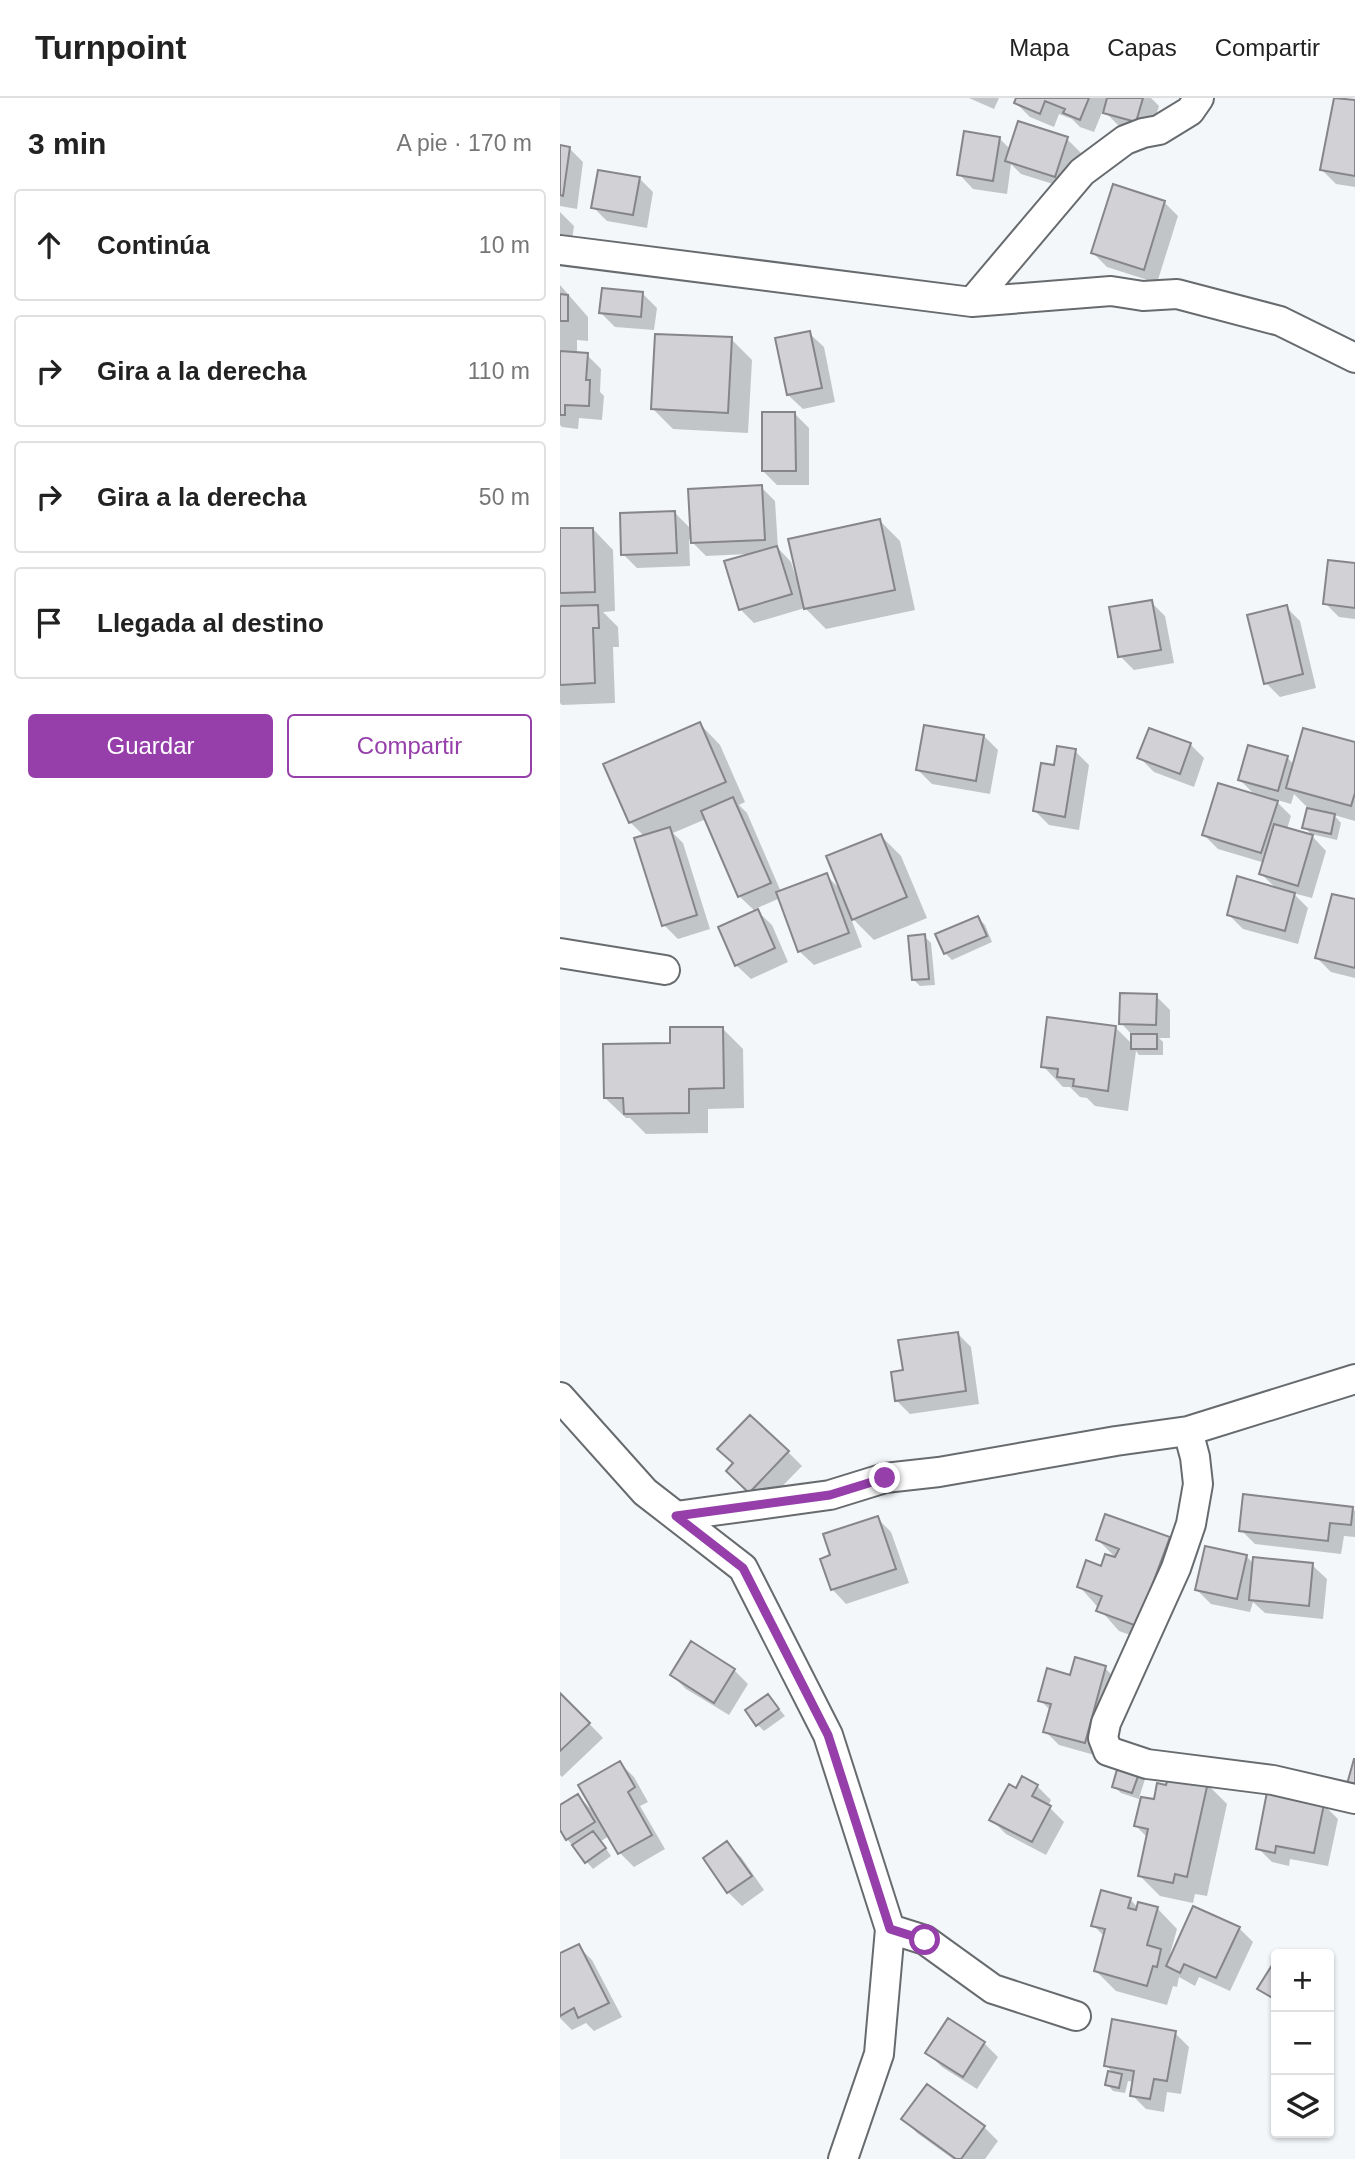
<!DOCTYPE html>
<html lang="es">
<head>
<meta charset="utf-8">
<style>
  :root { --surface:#fff; --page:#f2f2f2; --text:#222; --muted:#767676; --line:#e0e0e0; --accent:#963fab }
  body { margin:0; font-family:Helvetica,sans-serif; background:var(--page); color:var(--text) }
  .controls { position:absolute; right:21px; bottom:21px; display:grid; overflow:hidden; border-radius:7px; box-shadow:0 2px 5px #0004 }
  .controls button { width:63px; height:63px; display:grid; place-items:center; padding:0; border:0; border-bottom:2px solid var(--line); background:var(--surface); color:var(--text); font:35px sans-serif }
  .stop { position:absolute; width:21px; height:21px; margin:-16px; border:5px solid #963fab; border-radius:50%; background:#fff }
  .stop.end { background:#963fab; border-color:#fff; box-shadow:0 2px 7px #0008 }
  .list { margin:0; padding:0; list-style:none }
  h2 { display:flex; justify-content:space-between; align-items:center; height:91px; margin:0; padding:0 28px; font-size:30px }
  h2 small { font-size:23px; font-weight:400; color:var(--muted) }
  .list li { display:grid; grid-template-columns:46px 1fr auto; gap:21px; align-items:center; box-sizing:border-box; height:112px; margin:0 14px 14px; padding:0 14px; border:2px solid var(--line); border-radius:7px }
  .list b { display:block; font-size:26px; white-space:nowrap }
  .list em { font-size:23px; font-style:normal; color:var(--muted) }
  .actions { display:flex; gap:14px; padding:21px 28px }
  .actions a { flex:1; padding:16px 0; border:2px solid var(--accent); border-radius:7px; text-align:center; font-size:24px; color:var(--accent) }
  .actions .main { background:var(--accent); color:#fff }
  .icon { flex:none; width:38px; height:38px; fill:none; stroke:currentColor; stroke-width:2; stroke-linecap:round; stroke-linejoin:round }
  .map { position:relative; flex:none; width:795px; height:2061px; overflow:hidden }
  header { display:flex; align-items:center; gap:42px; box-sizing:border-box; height:98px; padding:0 35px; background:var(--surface); border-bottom:2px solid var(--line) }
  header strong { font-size:33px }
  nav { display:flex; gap:38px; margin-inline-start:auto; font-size:24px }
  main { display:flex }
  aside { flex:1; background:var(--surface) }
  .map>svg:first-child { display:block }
  .shadow { fill:#0003 }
  .building { fill:#d2d1d6; stroke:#868589; stroke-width:2 }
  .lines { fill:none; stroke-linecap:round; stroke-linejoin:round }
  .street-casing { stroke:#686b6e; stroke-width:32 }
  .street { stroke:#fff; stroke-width:28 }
  .route { stroke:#963fab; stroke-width:9 }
</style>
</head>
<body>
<header>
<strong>Turnpoint</strong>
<nav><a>Mapa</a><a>Capas</a><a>Compartir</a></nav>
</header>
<main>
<aside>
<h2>3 min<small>A pie · 170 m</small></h2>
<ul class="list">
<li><svg class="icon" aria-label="ahead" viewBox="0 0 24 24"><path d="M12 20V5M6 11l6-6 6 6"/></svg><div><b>Continúa</b></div><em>10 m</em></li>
<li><svg class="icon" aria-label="right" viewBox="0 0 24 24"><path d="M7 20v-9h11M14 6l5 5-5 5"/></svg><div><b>Gira a la derecha</b></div><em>110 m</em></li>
<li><svg class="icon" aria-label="right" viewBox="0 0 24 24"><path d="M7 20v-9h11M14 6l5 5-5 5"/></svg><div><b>Gira a la derecha</b></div><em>50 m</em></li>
<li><svg class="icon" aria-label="arrive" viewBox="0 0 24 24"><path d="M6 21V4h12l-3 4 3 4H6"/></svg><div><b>Llegada al destino</b></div></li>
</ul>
<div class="actions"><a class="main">Guardar</a><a>Compartir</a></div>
</aside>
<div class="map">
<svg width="795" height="2061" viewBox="0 0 795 2061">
  <rect width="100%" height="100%" fill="#f3f7fa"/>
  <path class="shadow" d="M409,0H439L434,11Z
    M458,0H591L599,8L590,37L559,28L543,12L534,34L520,29L512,21L499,16L494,29L470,19L456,5Z
    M775,0L795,4V89L776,86L762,72Z
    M439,40L451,52L507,41L521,55L509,91L461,76L451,66L447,96L413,91L399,76Z
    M0,49L9,50L23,64L17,111L0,108Z
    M79,80L93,94L87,130L47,123L33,109Z
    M604,104L618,118L597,185L547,169L533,155Z
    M0,114L14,128L10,156L0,154Z
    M0,187L28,219V243L17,242V256L27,257L41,271L40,294L44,298L42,322L19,320L18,331L2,329L0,327Z
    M83,196L97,210L94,232L55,229L41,215Z
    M249,235L264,249L275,304L243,311L228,297Z
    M171,241L192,262L188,335L113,331L93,311Z
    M235,316L249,330V387H217L203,373Z
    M201,389L215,403L218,450L231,464L236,480L320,423L340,443L355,512L266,531L245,510L194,525L180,511L188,456L146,458L129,441L130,468L77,470L63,456L114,414L132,432Z
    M33,431L53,452L55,513L43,514L58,529L59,549H53L55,605L2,607L0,605V432Z
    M770,464L795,467V521L779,519L765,505Z
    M591,504L605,518L614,565L574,572L560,558Z
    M726,509L740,523L756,590L720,599L706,585Z
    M140,626L160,647L185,704L179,707L187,715L221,794L267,778L281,792L321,738L341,758L367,820L314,842L290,818L302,849L254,867L239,853L220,800L195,811L212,827L228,864L191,881L176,867L196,814L179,798L146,721L113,735L123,745L150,831L118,841L104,827L85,739L70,724Z
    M744,632L795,646V723L774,717L781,725L777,742L751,736L744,729L749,711L734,696L731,706L714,701L731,718L727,731L752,738L766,753L752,800L733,795L748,810L738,846L683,831L669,817L717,791L701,776L705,765L658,751L644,737L696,698L680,682L727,659L734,667Z
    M424,638L438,652L430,696L372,686L358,672Z
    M630,646L644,660L634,689L594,674L580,660Z
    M515,653L529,667L519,732L489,727L475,713L495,669Z
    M773,798L795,803V880L771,874L757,860Z
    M418,820L425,827L432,844L392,862L385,855Z
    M364,838L371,845L375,887L360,888L353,881Z
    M596,898L610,912V940H599L603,944V957H579L576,953L568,1013L535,1008L527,1000L520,999L510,989H503L483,968L556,930L573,947V938L561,925Z
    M162,930L183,951L184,1010L148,1011V1035L86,1036L70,1020H66L45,1000L112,947Z
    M397,1235L411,1249L419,1306L350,1316L336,1302L345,1274Z
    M228,1354L242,1368L204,1407L168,1373Z
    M792,1410L795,1413V1439L784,1438L781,1456L695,1446L681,1432Z
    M317,1420L331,1434L349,1485L286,1506L272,1491V1458Z
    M609,1441L630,1461L598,1547L559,1533L519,1488L542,1470L558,1462L538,1442Z
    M686,1458L694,1466L752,1467L767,1481L763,1521L705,1515L693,1504L690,1514L651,1506L637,1492Z
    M545,1570L559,1584L538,1658L499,1647L485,1633L491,1613L480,1602L512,1579Z
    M174,1572L188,1586L169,1617L126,1591L112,1577Z
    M0,1595L43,1640L2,1679L0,1677Z
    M208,1598L225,1618L204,1633L197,1626Z
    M60,1665L74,1679L88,1704L80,1708L105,1751L74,1769L60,1755L49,1738L41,1743L51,1758L33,1771L7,1741L0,1729V1709L18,1698L35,1715Z
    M581,1669L587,1675L579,1700L595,1703L647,1686L667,1706L647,1798L635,1796L633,1805L600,1798L580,1778L588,1740L576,1728L582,1702L561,1695L554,1688Z
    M477,1688L491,1702L488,1708L504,1724L486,1757L446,1736L432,1722L456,1693Z
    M764,1707L778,1721L768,1768L730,1761L729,1768L712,1764L698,1750Z
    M167,1746L181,1759L204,1792L182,1808L168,1794Z
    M542,1794L571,1802L578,1810H597L617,1831L609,1860L611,1861L679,1830L693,1844L670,1893L639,1879L635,1888L619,1879L617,1889L613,1888L607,1907L556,1893L536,1873L545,1839L533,1827Z
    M18,1848L32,1862L62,1919L34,1933L26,1925L12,1932L0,1920V1857Z
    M615,1935L629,1949L621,1996L607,1994L604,2014L586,2011L572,1997L574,1984L568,1983L565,1995L553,1993L547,1986L554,1976L546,1967Z
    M424,1945L438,1959L417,1991L382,1969L368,1955Z
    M344,2021L424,2029L438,2043L425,2061H393L357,2035Z"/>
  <path class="building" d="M456,0H529L520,22L503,15L505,11L485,3L480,16L454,5Z
    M547,0H583L576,24L543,15Z
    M774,0L795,2V78L760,72Z
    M458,23L508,39L495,79L445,63Z
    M404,33L440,39L433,83L397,77Z
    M0,47L10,49L3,98L0,97Z
    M38,72L80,79L73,117L31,110Z
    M553,86L605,103L584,172L531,155Z
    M42,190L83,194L81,219L39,215Z
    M0,196L8,197V223H0Z
    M250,233L262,290L227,297L215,240Z
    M95,236L172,239L168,315L91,311Z
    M0,253L28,255L26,282H30L29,308L5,307V317H0Z
    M202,314H235L236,373H202Z
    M202,387L205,442L131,445L128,391Z
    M115,413L117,455L61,457L60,415Z
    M320,421L335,492L244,511L228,441Z
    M0,430H33L35,494L0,495Z
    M217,448L232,496L179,512L164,463Z
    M768,462L795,465V510L763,506Z
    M592,502L601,552L558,559L549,509Z
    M38,507L39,530H33L35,585L0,587V508Z
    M727,507L743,576L704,586L687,517Z
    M140,624L166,684L69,725L43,666Z
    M364,627L424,637L416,683L356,672Z
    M589,630L631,645L620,676L577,660Z
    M743,630L795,644V695L791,708L726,690Z
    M688,647L728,658L718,693L678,682Z
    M497,648L516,651L505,719L473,713L481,665L494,667Z
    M658,685L718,703L701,755L642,737Z
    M173,699L211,785L178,799L141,713Z
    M747,710L775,716L771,736L742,730Z
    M714,726L753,737L738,788L699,776Z
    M110,729L137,817L102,828L74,740Z
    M321,736L347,799L292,822L266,758Z
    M267,775L289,835L238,854L216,794Z
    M677,778L735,795L725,833L667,817Z
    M772,796L795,801V870L755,860Z
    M198,811L215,850L175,868L158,829Z
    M418,818L427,838L384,856L375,836Z
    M365,836L369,881L352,882L348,838Z
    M560,895L597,896L596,927L559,926Z
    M487,919L556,928L548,993L513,988L514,981L497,979L498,971L481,969Z
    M110,929H163L164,990L129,991V1015L64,1016L63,1000H44L43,946L110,945Z
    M571,936H597V951H571Z
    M398,1234L406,1293L335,1303L331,1274L343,1272L338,1242Z
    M190,1317L229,1353L189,1395L166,1373L173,1365L157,1351Z
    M683,1396L793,1409L791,1427L770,1425L768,1443L679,1433Z
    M545,1416L610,1439L577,1528L536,1513L542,1498L517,1489L526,1462L541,1468L545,1456L555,1459L559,1451L536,1442Z
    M318,1418L336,1471L271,1492L260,1461L270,1457L263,1436Z
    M645,1448L687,1457L677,1501L635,1492Z
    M693,1459L753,1465L749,1508L689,1502Z
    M131,1543L175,1571L154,1605L110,1577Z
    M515,1559L546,1568L525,1645L483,1634L491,1606L478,1603L487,1570L510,1577Z
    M0,1595L30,1625L0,1653Z
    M208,1596L219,1611L196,1628L185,1612Z
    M560,1661L582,1667L572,1695L552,1689Z
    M794,1661H795V1689L787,1686Z
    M60,1663L75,1689L68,1694L92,1737L58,1756L18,1687Z
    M609,1676L648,1684L627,1779L615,1776L613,1785L578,1778L588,1731L574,1728L581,1699L594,1701L597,1685L606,1687Z
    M462,1678L478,1687L472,1698L491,1708L472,1744L429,1722L449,1686L456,1690Z
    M707,1694L764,1706L754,1755L716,1748L715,1755L696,1751Z
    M18,1696L35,1724L6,1742L0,1732V1707Z
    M33,1733L46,1750L25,1765L12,1747Z
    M167,1743L192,1778L167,1795L143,1760Z
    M541,1792L571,1800L568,1810L576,1812L578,1804L598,1809L587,1847L601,1851L597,1869L593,1868L587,1888L534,1873L545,1831L531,1828Z
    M633,1808L680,1829L656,1880L624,1866L620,1875L606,1868Z
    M19,1846L49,1905L18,1920L14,1910L0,1918V1855Z
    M714,1864L716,1866V1902L697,1891Z
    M388,1920L425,1944L403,1979L365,1955Z
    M552,1921L616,1933L607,1983L594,1981L590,2001L570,1998L574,1973L544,1968Z
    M548,1973L562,1976L559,1990L545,1987Z
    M367,1986L425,2028L401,2061H396L341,2021Z"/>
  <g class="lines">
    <g class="street-casing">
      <path id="street" d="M0,152L412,204L551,193L583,198L617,196L720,223L795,260
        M412,204L522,74L565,42L583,35L599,32L630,13L639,0
        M0,855L105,872
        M0,1299L85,1394L183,1470L268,1637L330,1831L319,1956L283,2061
        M628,1333L635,1359L638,1386L631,1426L616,1470L546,1625L543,1640L548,1653L587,1666L713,1682L795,1701
        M116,1418L270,1397L325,1380L379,1374L556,1343L628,1333L795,1281
        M330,1831L365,1842L433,1891L516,1918"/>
    </g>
    <use href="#street" class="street"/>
  </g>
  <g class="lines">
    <path class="route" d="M325,1380L270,1397L116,1418L183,1470L268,1637L330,1831L365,1842"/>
  </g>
</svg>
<div class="controls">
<button>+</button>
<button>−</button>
<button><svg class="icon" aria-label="layers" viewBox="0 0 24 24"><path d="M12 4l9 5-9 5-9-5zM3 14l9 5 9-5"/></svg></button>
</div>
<div class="stop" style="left:365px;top:1842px"></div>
<div class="stop end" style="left:325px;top:1380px"></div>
</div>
</main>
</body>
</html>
